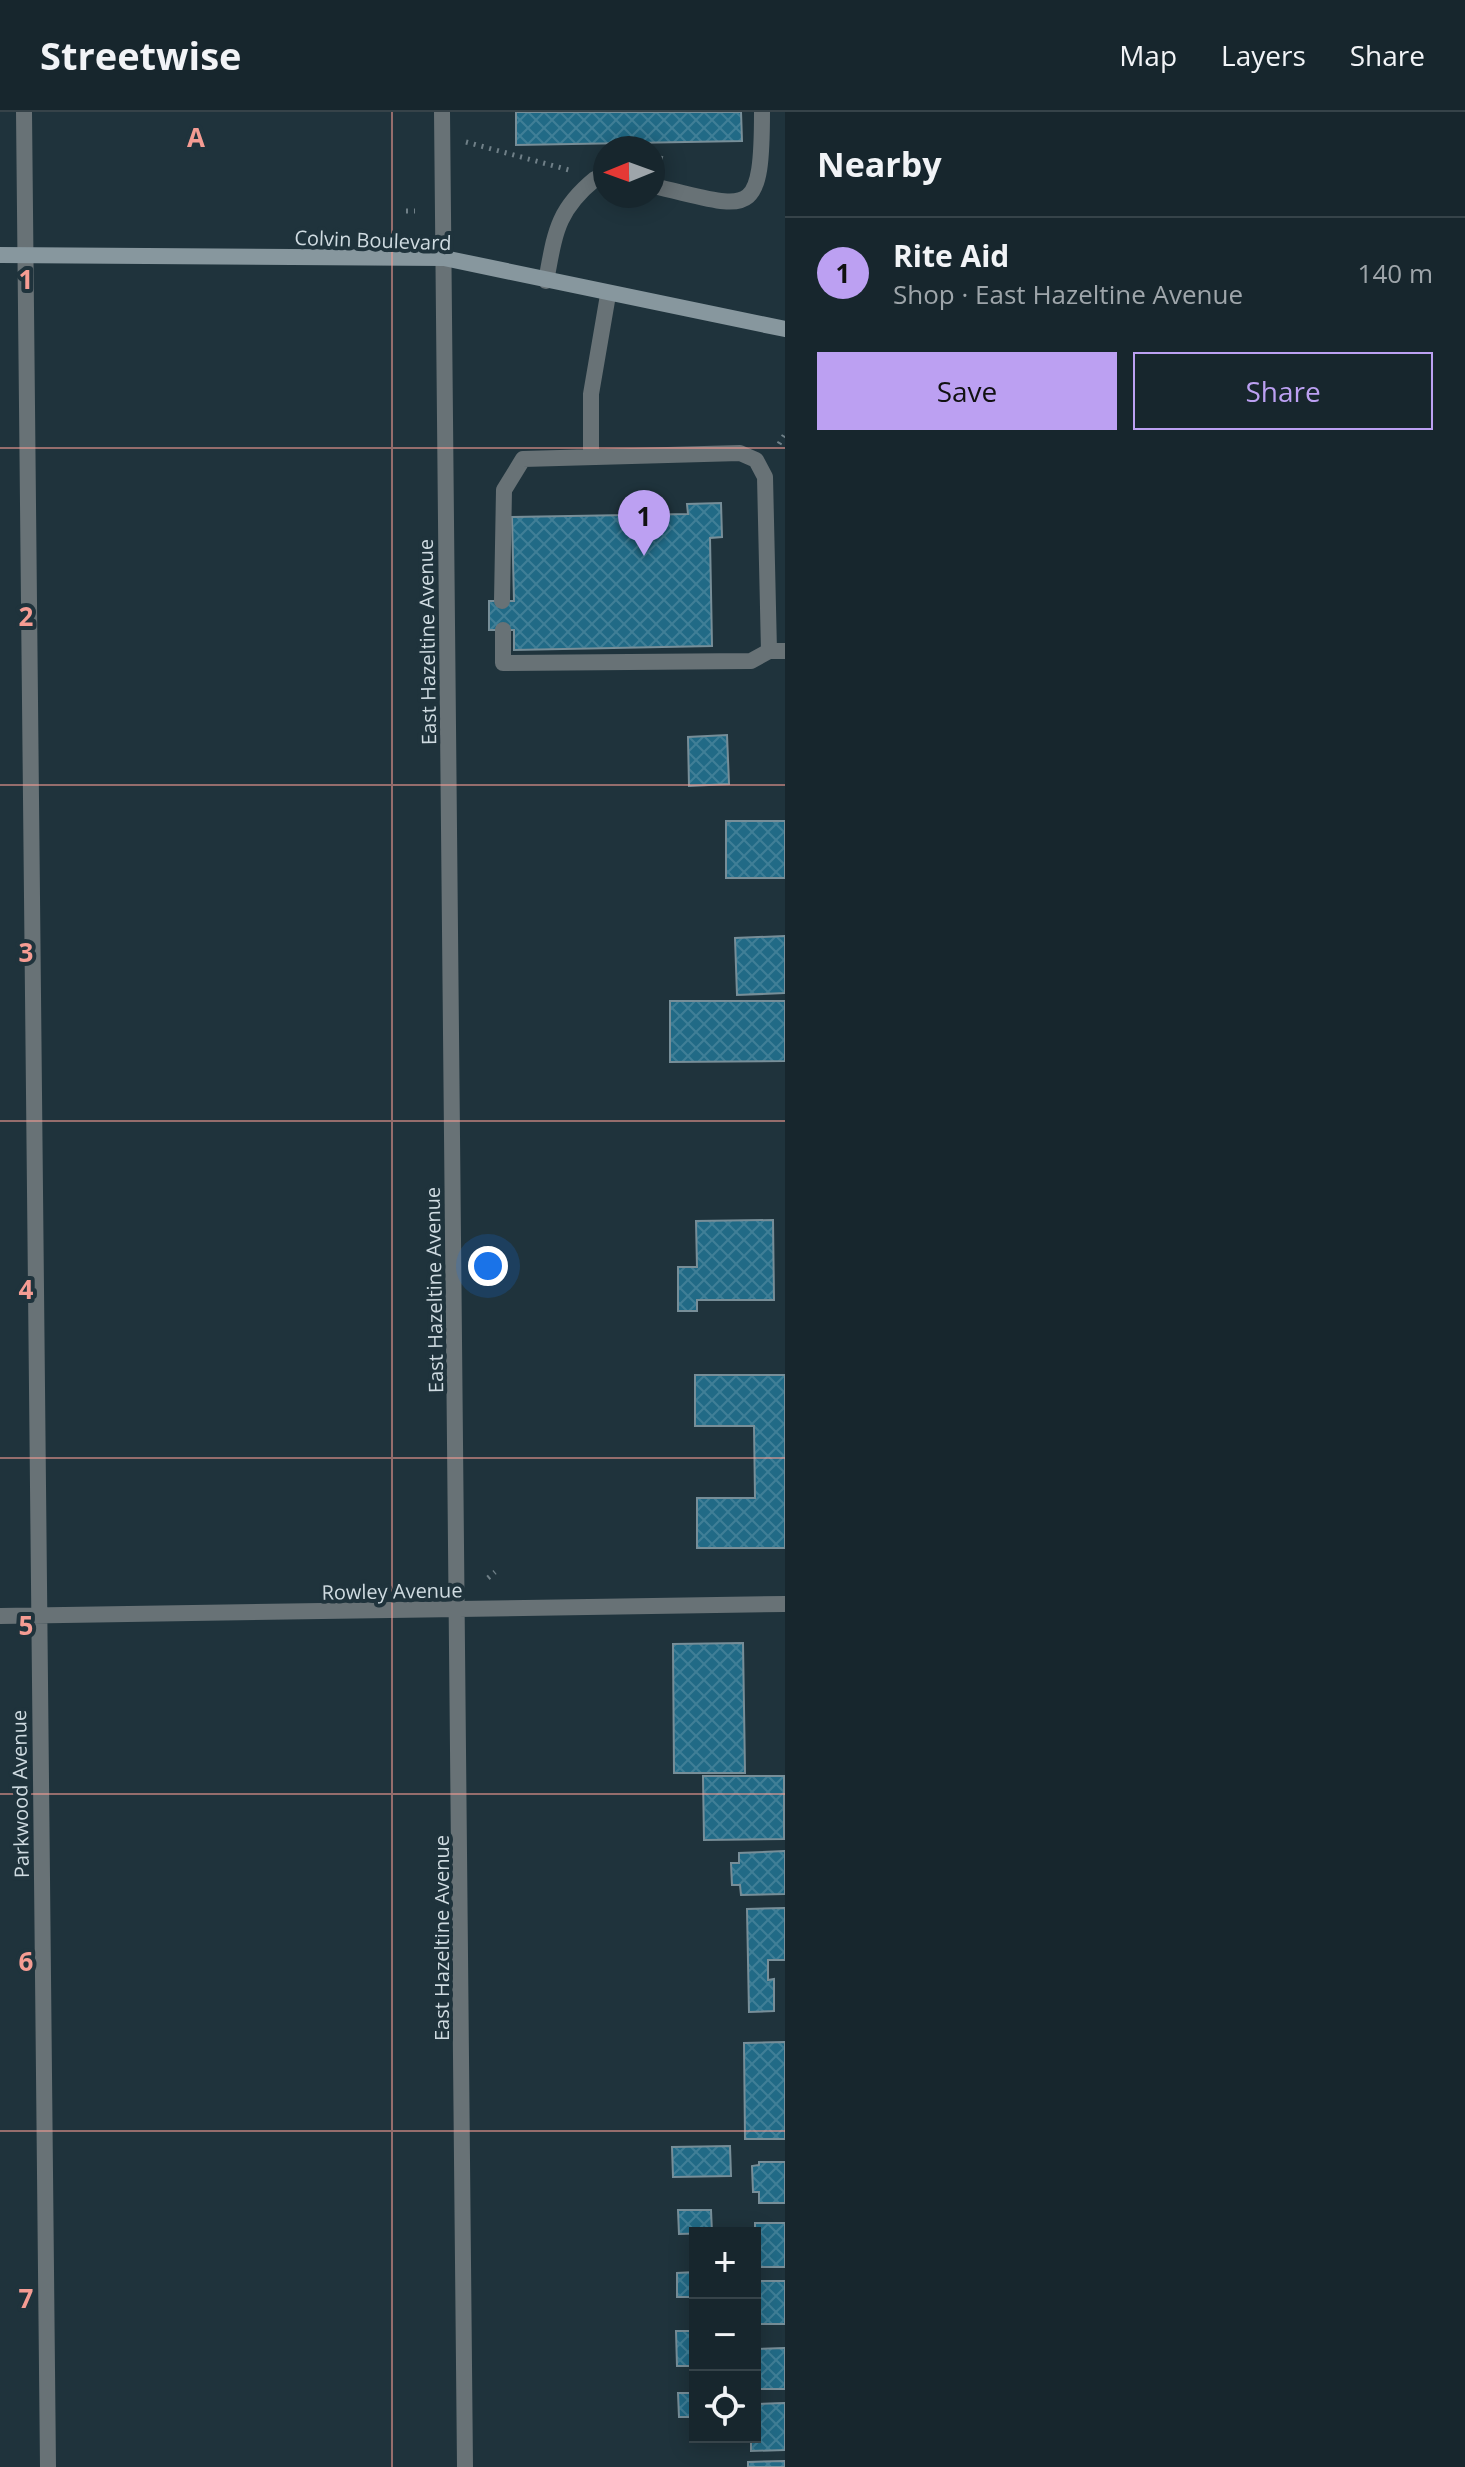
<!DOCTYPE html>
<html lang="en">
<head>
<meta charset="utf-8">
<style>
  :root { --surface:#17262d; --page:#243239; --text:#f1f3f6; --muted:#9ea5aa; --line:#364349; --accent:#bca0f2 }
  body { margin:0; font-family:"Open Sans",sans-serif; background:var(--page); color:var(--text) }
  .controls { position:absolute; right:24px; bottom:24px; display:grid; overflow:hidden; border-radius:0px; box-shadow:0 4px 20px #0003 }
  .controls button { width:72px; height:72px; display:grid; place-items:center; padding:0; border:0; border-bottom:2px solid var(--line); background:var(--surface); color:var(--text); font:40px sans-serif }
  .compass { position:absolute; left:593px; top:24px; width:72px; height:72px; border-radius:50%; background:var(--surface); box-shadow:0 4px 20px #0003; rotate:269deg }
  .you { position:absolute; left:488px; top:1154px; width:28px; height:28px; margin:-20px; border:6px solid #fff; border-radius:50%; background:#1a73e8; box-shadow:0 0 0 12px #1a73e833 }
  .badge { display:grid; place-items:center; width:52px; height:52px; border-radius:50%; background:var(--accent); color:#111; font-size:26px; font-weight:700 }
  .pin { position:absolute; translate:-50% -66px; filter:drop-shadow(0 2px 4px #0008) }
  .pin::after { content:''; position:absolute; top:42px; width:28px; height:24px; background:inherit; clip-path:polygon(0 0,100% 0,50% 100%) }
  .list { margin:0; padding:0; list-style:none }
  h2 { display:flex; justify-content:space-between; align-items:center; height:104px; margin:0; padding:0 32px; font-size:34px }
  h2 small { font-size:26px; font-weight:400; color:var(--muted) }
  .list li { display:grid; grid-template-columns:52px 1fr auto; gap:24px; align-items:center; box-sizing:border-box; height:112px; padding:0 32px; border-top:2px solid var(--line) }
  .list b { display:block; font-size:30px; white-space:nowrap }
  .list p { margin:0; font-size:26px; white-space:nowrap; color:var(--muted) }
  .list em { font-size:26px; font-style:normal; color:var(--muted) }
  .actions { display:flex; gap:16px; padding:24px 32px }
  .actions a { flex:1; padding:18px 0; border:2px solid var(--accent); border-radius:0px; text-align:center; font-size:28px; color:var(--accent) }
  .actions .main { background:var(--accent); color:#111 }
  .icon { flex:none; width:44px; height:44px; fill:none; stroke:currentColor; stroke-width:2; stroke-linecap:round; stroke-linejoin:round }
  .map { position:relative; flex:none; width:785px; height:2355px; overflow:hidden }
  header { display:flex; align-items:center; gap:48px; box-sizing:border-box; height:112px; padding:0 40px; background:var(--surface); border-bottom:2px solid var(--line) }
  header strong { font-size:38px }
  nav { display:flex; gap:44px; margin-inline-start:auto; font-size:28px }
  main { display:flex }
  aside { flex:1; background:var(--surface) }
  .map>svg:first-child { display:block }
  .building { fill:url(#building-cross-hatch); stroke:#778e98; stroke-width:2 }
  .lines { fill:none; stroke-linecap:round; stroke-linejoin:round }
  .path { stroke:#708088; stroke-width:5; stroke-dasharray:2 6; stroke-linecap:butt }
  .lane { stroke:#687276; stroke-width:16 }
  .street { stroke:#687276; stroke-width:16 }
  .secondary { stroke:#87979e; stroke-width:16 }
  .grid { fill:none; stroke:#f59c93; stroke-width:2; stroke-opacity:0.55 }
  .labels { text-anchor:middle; dominant-baseline:central; stroke-width:8; stroke-linejoin:round; paint-order:stroke }
  .street-label { font-size:20px; fill:#cfdbe1; stroke:#1f333c }
  .grid-label { font-size:26px; text-anchor:middle; font-weight:bold; fill:#f59c93; stroke:#1f333c; stroke-width:8; stroke-linejoin:round; paint-order:stroke }
</style>
</head>
<body>
<header>
<strong>Streetwise</strong>
<nav><a>Map</a><a>Layers</a><a>Share</a></nav>
</header>
<main>
<div class="map">
<svg width="785" height="2355" viewBox="0 0 785 2355">
  <defs>
    <pattern id="building-cross-hatch" width="8" height="8" patternUnits="userSpaceOnUse" patternTransform="scale(2)"><rect width="8" height="8" fill="#216a86"/><path d="M0 0l8 8M0 8l8-8" fill="none" stroke="#407f97"/></pattern>
  </defs>
  <rect width="100%" height="100%" fill="#1f333c"/>
  <path class="building" d="M516,0H741L742,29L516,33Z
    M721,391L722,425L710,426L712,534L514,538V518H489V489H514L512,405L688,402L687,392Z
    M727,623L729,672L689,674L688,625Z
    M726,709H785V766H726Z
    M785,824V881L737,883L735,826Z
    M670,889H785V949L670,950Z
    M773,1108L774,1188H697V1199H678V1155H697L696,1109Z
    M695,1263H785V1436H697V1386H755L754,1314H695Z
    M743,1531L745,1661H674L673,1532Z
    M703,1664H784V1727L704,1728Z
    M785,1739V1782L741,1783L740,1773H732L731,1751H739V1741Z
    M785,1796V1848H768V1868L774,1867V1899L749,1900L747,1797Z
    M785,1930V2027H745L744,1931Z
    M730,2034L731,2064L673,2065L672,2035Z
    M759,2050H785V2091H759V2080H753L752,2054L759,2053Z
    M678,2098H711L712,2121L679,2122Z
    M755,2111H785V2155H755Z
    M695,2160V2185H677V2161Z
    M755,2169H785V2212H755Z
    M676,2219H695V2254H677Z
    M785,2236V2277H755V2237Z
    M678,2281H695V2305H679Z
    M785,2291V2338L751,2339V2328H745V2325H755V2292Z
    M785,2349V2355H748V2350Z"/>
  <g class="lines">
    <path class="path" d="M466,30L569,58
      M653,44L668,48
      M406,99H415
      M779,332L785,322
      M488,1466L495,1460"/>
    <path class="lane" d="M653,74C748,95 762,113 762,0
      M546,169C555,122 556,99 595,67L605,68
      M591,345V282L608,183
      M502,489L504,378L523,347L740,341L756,348L765,365L769,539
      M503,518V551L751,549L769,539H785"/>
    <path class="street" d="M24,0L48,2355
      M442,0L465,2355
      M0,1504L785,1492"/>
    <path class="secondary" d="M0,143L444,146L785,217"/>
  </g>
  <path class="grid" d="M392,0V2355M0,336H785M0,673H785M0,1009H785M0,1346H785M0,1682H785M0,2019H785"/>
  <g class="labels">
    <g class="street-label">
      <text transform="translate(373 128) rotate(2)">Colvin Boulevard</text>
      <text transform="translate(427 530) rotate(-91)">East Hazeltine Avenue</text>
      <text transform="translate(434 1178) rotate(-91)">East Hazeltine Avenue</text>
      <text transform="translate(392 1479) rotate(-1)">Rowley Avenue</text>
      <text transform="translate(20 1682) rotate(-91)">Parkwood Avenue</text>
      <text transform="translate(441 1826) rotate(-90)">East Hazeltine Avenue</text>
    </g>
  </g>
  <g class="grid-label">
    <text x="196" y="35">A</text>
    <text x="26" y="177">1</text>
    <text x="26" y="514">2</text>
    <text x="26" y="850">3</text>
    <text x="26" y="1187">4</text>
    <text x="26" y="1523">5</text>
    <text x="26" y="1859">6</text>
    <text x="26" y="2196">7</text>
  </g>
</svg>
<div class="controls">
<button>+</button>
<button>−</button>
<button><svg class="icon" aria-label="locate" viewBox="0 0 24 24"><circle cx="12" cy="12" r="6"/><path d="M12 2v4M12 18v4M2 12h4M18 12h4"/></svg></button>
</div>
<svg class="compass" viewBox="-18 -18 36 36"><path d="M0-13l5 13h-10z" fill="#e53935"/><path d="M0 13l5-13h-10z" fill="#9ea5aa"/></svg>
<div class="you"></div>
<div class="pin badge" style="left:644px;top:444px">1</div>
</div>
<aside>
<h2>Nearby<small></small></h2>
<ul class="list">
<li><span class="badge">1</span><div><b>Rite Aid</b><p>Shop · East Hazeltine Avenue</p></div><em>140 m</em></li>
</ul>
<div class="actions"><a class="main">Save</a><a>Share</a></div>
</aside>
</main>
</body>
</html>
